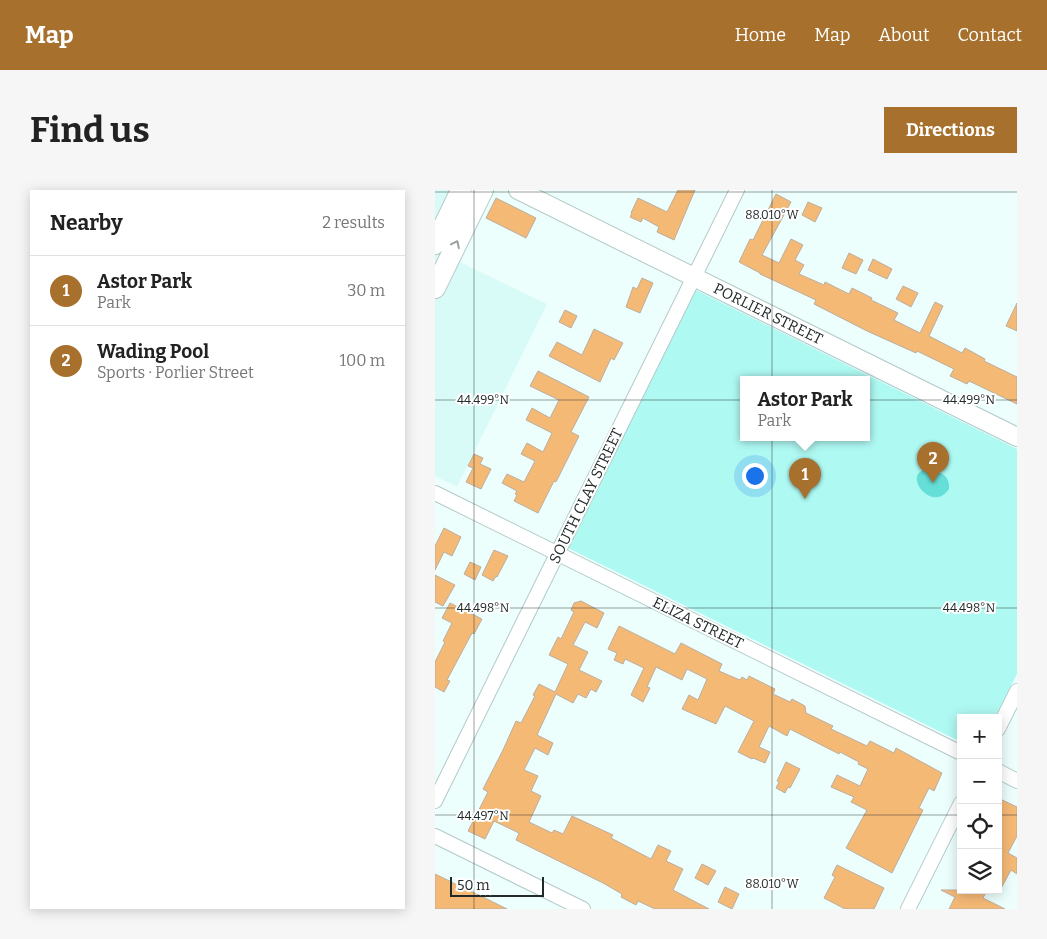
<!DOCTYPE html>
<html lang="en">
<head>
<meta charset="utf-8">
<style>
  :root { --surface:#fff; --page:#f6f6f6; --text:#222; --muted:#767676; --line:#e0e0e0; --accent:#a7702c }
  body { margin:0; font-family:Bitter,serif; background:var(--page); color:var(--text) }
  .controls { position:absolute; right:15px; bottom:15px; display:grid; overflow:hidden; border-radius:0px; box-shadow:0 2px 12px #0003 }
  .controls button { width:45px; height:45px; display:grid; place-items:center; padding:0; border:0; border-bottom:1px solid var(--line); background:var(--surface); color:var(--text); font:25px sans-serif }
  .scale { position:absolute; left:15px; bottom:12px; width:94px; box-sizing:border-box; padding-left:5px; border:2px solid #212a29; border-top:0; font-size:14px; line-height:18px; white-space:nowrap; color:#212a29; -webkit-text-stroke:4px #fff; paint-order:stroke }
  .you { position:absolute; left:319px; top:285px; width:18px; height:18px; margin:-12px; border:4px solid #fff; border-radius:50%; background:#1a73e8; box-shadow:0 0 0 8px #1a73e833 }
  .badge { display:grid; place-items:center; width:32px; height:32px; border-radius:50%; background:var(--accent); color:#fff; font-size:16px; font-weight:700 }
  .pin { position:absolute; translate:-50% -41px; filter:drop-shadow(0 1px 2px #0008) }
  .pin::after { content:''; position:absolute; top:26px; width:18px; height:15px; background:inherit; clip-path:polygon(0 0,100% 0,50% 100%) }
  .popup { position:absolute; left:305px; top:186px; width:130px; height:65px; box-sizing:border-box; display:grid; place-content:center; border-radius:0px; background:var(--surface); filter:drop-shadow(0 1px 4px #0005); font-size:16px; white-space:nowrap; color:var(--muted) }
  .popup b { font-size:19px; color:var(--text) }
  .popup::after { content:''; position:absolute; left:50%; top:100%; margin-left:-10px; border:10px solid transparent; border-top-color:var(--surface) }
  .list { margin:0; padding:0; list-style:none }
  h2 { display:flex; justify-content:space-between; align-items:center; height:65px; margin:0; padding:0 20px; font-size:21px }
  h2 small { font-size:16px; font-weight:400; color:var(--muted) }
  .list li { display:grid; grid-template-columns:32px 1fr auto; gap:15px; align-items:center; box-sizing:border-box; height:70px; padding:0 20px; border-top:1px solid var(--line) }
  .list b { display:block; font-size:19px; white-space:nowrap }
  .list p { margin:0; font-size:16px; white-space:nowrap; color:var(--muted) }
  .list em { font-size:16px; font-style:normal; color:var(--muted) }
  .icon { flex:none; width:28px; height:28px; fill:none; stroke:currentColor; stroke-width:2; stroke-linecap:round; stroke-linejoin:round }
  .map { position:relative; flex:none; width:582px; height:719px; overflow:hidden; border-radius:0px }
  header { display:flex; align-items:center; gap:30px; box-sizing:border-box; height:70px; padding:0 25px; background:var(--accent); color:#fff }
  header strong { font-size:24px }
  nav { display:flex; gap:28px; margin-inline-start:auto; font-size:18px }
  .intro { display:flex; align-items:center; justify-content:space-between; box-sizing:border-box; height:120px; padding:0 30px }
  h1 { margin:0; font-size:35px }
  .button { padding:12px 22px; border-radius:0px; background:var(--accent); color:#fff; font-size:18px; font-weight:700 }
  main { display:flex; gap:30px; padding:0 30px }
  aside { flex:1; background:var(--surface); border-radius:0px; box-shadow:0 2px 12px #0003 }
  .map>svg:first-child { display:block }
  .built { fill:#d9fbf8 }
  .green { fill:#aff9f3; fill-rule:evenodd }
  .water { fill:#66dfd8 }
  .building { fill:#f5b976; stroke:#bbad9f }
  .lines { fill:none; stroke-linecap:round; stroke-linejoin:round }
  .minor-casing { stroke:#b3cac8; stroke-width:16 }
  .tertiary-casing { stroke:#b3cac8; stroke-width:20 }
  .secondary-casing { stroke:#b3cac8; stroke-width:22 }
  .minor { stroke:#fff; stroke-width:14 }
  .tertiary { stroke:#fff; stroke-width:18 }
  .secondary { stroke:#fff; stroke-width:20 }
  .oneway { stroke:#9b9f9f }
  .ticks { fill:none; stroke:#212a29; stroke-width:1; stroke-opacity:0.45 }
  .labels { text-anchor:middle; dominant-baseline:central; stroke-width:4; stroke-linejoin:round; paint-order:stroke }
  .street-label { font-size:15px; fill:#212a29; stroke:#fff }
  .ticks-label { font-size:12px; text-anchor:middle; fill:#212a29; stroke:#fff; stroke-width:4; stroke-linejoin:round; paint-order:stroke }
</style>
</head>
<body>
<header>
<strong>Map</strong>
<nav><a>Home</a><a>Map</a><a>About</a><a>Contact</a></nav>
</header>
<div class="intro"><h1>Find us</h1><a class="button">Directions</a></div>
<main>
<aside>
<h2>Nearby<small>2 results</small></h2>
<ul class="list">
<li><span class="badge">1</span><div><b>Astor Park</b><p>Park</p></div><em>30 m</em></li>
<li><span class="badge">2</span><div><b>Wading Pool</b><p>Sports · Porlier Street</p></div><em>100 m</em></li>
</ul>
</aside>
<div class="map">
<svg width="582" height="719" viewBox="0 0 582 719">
  <rect width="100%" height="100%" fill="#ecfffd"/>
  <path class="built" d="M0,0H18L0,36Z
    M0,60L112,114L22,297L0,286Z"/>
  <path class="green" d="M261,100L582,259V484L560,528H526V552L133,358ZM309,190H431V248H309Z"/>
  <path class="water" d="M497,279C508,284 515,286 514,299C496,326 462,278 497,279Z"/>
  <path class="building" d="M243,0H260L239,50L222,42L224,37L208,28L206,32L195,27L197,23H196L203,8L232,22Z
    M341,4L356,12L327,65L344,73L356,49L368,55L360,70L369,75L364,84L389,95L390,92L414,104L417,98L437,108L436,110L463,123L459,130L485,143L500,112L508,116L494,146L527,163L530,158L550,169L549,171L582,187V214L534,191L532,194L515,186L519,179L482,161L481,163L432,141L379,114L381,110L325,84V83L304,72L315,49L318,50Z
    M61,8L101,28L91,48L51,28Z
    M373,12L387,18L380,32L367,25Z
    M414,63L428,70L421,84L407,78Z
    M438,69L457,79L452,89L433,80Z
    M207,88L218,93L205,123L191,117L198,97L202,99Z
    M468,96L483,103L476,117L461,109Z
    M582,113V141L571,136Z
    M130,120L142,126L136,138L124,132Z
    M159,139L188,153L179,170L176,168L165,192L114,166L122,152L147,165Z
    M103,181L154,207L136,242L144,246L121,292L119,291L103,323L79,311L82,305L80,304L82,301L67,293L72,284L89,292L100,271L86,264L92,253L108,262L117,243L91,230L97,218L115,228L124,210L95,196Z
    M39,264L48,268L45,274L56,279L46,299L31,292L38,278L33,276Z
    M9,338L26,347L17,366L9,362L0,380V356Z
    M59,360L73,366L62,387L61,386L58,391L47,385Z
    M35,372L46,377L40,390L29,384Z
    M0,385L20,395L8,416L0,412Z
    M146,411L169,423L162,438L150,432L138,455L153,462L144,480L167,491L161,502L156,499L151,508L143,504L138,513L121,504L102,545L118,553L113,565L100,558L89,580L103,586L96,601L106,606L94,632L117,643L119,640L128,644L137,626L178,645L176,648L216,669L223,655L236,661L231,671L248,679L238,700L274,719H220L203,711L201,715L186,707L187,704L168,693L81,650L84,643L59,631L50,649L33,641L53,602L48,599L68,560L81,531L86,533L100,506L98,505L104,494L120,502L133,474L114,465L123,447L126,449L136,428L139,422L136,420L139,413Z
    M15,413L47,429L39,444L37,443L12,490L15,491L9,502L0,497V472L10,452L8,451L17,433L7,428Z
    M184,436L240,464L246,453L287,474L284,481L305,490L307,487L312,490L314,486L340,499L338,504L355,512L357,509L370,516L371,523L398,536L396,539L432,556L435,551L459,563L461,558L507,583L499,601L494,598L484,618L488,620L457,683L411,658L432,620L416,612L419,607L396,597L402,585L425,596L433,579L423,574L424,572L405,562L404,564L355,539L352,546L334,536L324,557L335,562L330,573L318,568L317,569L303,562L319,531L290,516L281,534L247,519L254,505L263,510L272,489L252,479L247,490L221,477L212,497L215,498L208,512L196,505L209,478L190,469L188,474L179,470L182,463L173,459Z
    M351,572L365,579L355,598L353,597L350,603L341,598L344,592L342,591Z
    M563,608L582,617V646L573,663L582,668V684L576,680L563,704Z
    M267,674L281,681L273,695L260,688Z
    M402,675L449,698L439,719H410L389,708L400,687L397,685Z
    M0,684L50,708L72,719H0Z
    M290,697L304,704L297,719L283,712Z
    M506,700H552L548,708L570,719H514L520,707Z"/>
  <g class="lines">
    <g class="minor-casing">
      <path id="minor" d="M0,303L526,563
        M563,539L582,501
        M563,581L582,591
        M0,611L302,0
        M0,646L148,719
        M473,719L526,613"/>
    </g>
    <g class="tertiary-casing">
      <g id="tertiary">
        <path id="s1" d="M83,0L582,247"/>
      </g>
    </g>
    <g class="secondary-casing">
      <path id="secondary" d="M0,54L26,0
        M0,98L48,0"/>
    </g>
    <use href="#minor" class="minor"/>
    <use href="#tertiary" class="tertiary"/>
    <use href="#secondary" class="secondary"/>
  </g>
  <defs><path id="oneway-chevron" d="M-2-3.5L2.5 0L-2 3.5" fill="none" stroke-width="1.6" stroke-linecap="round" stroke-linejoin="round" transform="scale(1.25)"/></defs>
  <use class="oneway" href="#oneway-chevron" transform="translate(21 54) rotate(-64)"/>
  <path class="ticks" d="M39,0V719M337,0V719M0,2H582M0,210H582M0,418H582M0,625H526M563,625H582"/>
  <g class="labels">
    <g class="street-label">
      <text stroke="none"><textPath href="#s1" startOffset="279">PORLIER STREET</textPath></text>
      <text transform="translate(151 306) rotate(-64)">SOUTH CLAY STREET</text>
      <text transform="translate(263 433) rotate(26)">ELIZA STREET</text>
    </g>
  </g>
  <g class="ticks-label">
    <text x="337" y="29">88.010°W</text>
    <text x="48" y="214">44.499°N</text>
    <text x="534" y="214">44.499°N</text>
    <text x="48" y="422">44.498°N</text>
    <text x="534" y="422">44.498°N</text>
    <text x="48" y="630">44.497°N</text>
    <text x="337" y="698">88.010°W</text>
  </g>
</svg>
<div class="controls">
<button>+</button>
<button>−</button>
<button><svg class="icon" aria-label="locate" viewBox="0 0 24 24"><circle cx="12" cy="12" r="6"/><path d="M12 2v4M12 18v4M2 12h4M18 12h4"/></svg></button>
<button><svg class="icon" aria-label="layers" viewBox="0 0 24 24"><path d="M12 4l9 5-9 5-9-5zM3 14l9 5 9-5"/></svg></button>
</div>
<div class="scale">50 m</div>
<div class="you"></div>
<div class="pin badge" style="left:370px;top:309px">1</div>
<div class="popup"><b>Astor Park</b>Park</div>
<div class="pin badge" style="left:498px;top:293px">2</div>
</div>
</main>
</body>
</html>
